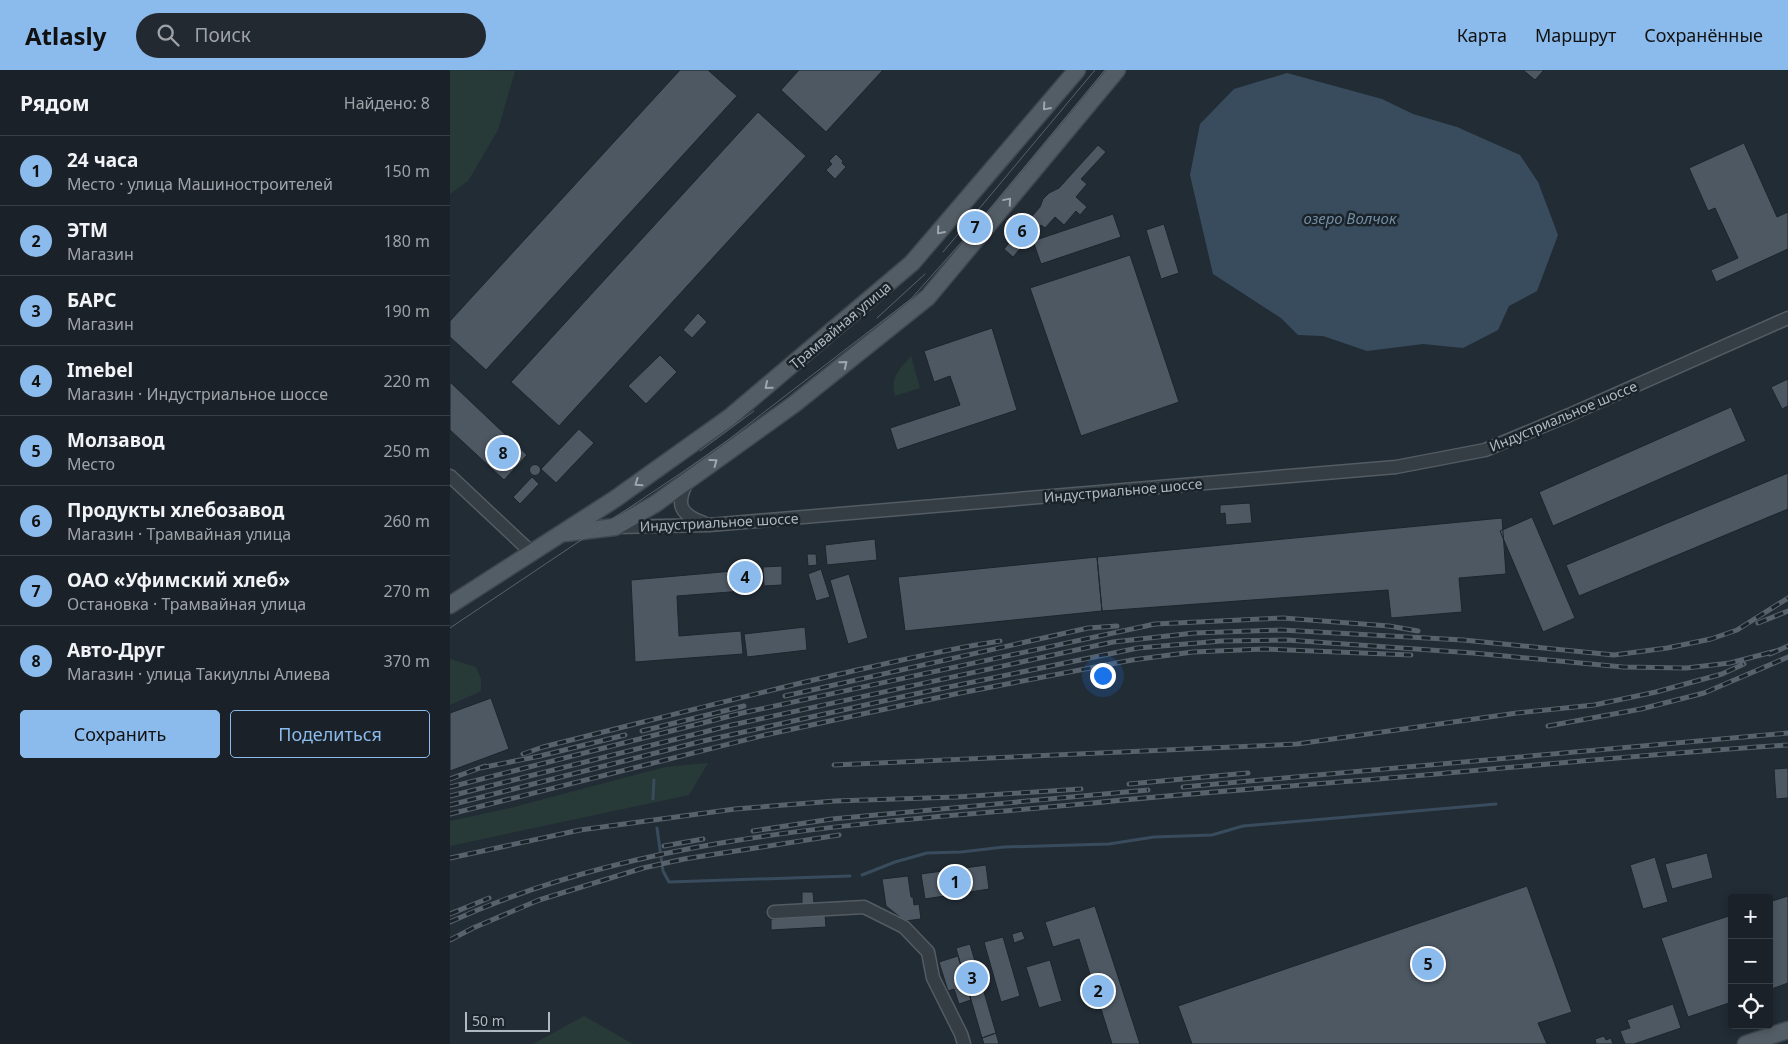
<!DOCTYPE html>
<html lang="ru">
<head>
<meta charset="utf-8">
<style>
  :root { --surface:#1a2128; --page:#232930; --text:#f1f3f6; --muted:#9fa3a8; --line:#383e45; --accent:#8bbbec }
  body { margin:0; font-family:"Noto Sans",sans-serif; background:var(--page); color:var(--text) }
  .controls { position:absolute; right:15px; bottom:15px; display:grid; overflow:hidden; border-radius:5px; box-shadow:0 2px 8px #0003 }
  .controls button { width:45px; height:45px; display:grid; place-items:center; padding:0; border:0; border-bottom:1px solid var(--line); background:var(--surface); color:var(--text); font:25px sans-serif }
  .scale { position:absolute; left:15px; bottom:12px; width:85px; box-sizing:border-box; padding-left:5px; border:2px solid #afb9c2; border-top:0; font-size:14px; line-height:18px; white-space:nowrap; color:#afb9c2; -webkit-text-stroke:4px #1b232a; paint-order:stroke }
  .you { position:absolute; left:652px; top:605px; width:18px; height:18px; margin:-12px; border:4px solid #fff; border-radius:50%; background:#1a73e8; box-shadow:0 0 0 8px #1a73e833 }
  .badge { display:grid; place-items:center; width:32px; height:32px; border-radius:50%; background:var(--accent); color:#111; font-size:16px; font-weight:700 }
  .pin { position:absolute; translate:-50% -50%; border:2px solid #fff; box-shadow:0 1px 5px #0006 }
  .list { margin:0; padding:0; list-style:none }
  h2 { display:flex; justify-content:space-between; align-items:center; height:65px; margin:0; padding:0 20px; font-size:21px }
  h2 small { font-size:16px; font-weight:400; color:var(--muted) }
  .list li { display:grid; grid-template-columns:32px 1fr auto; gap:15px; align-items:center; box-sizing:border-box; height:70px; padding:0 20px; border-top:1px solid var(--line) }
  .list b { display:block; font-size:19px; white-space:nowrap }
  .list p { margin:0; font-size:16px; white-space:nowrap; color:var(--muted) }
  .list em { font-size:16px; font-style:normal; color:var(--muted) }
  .actions { display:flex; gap:10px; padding:15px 20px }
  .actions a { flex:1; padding:11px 0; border:1px solid var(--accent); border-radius:5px; text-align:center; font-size:18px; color:var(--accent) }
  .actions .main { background:var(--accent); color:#111 }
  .icon { flex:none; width:28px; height:28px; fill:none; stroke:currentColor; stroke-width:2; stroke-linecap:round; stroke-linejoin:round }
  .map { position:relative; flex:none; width:1338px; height:974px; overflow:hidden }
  header { display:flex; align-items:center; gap:30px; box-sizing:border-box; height:70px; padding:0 25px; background:var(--accent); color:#111 }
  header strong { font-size:24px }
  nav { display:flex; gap:28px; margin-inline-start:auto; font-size:18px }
  .search { width:350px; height:45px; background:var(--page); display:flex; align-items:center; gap:12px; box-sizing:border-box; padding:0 18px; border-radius:28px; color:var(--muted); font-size:19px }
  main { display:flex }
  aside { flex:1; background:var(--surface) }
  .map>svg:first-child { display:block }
  .green { fill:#273a38 }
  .water { fill:#394c5d }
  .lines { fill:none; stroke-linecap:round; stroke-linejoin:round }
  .stream { stroke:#394c5d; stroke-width:3 }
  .building { fill:#4d5863; stroke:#1d252c }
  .minor-casing { stroke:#535c63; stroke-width:15 }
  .major-casing { stroke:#3f474f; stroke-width:19 }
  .minor { stroke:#353e45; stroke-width:12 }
  .major { stroke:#535d65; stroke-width:16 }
  .tram { stroke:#57626c; stroke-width:1 }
  .rail-casing { stroke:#57626c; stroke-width:5 }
  .rail { stroke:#1b232a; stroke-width:3; stroke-dasharray:9; stroke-linecap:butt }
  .oneway { stroke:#9da7af }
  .labels { text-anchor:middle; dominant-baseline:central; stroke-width:5; stroke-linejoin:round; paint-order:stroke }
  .street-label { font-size:14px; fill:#afb9c2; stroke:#1b232a }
  .water-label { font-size:15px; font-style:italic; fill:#738da3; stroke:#1b232a }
</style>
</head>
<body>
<header>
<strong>Atlasly</strong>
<div class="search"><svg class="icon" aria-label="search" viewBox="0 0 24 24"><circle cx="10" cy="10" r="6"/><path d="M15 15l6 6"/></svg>Поиск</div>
<nav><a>Карта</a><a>Маршрут</a><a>Сохранённые</a></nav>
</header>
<main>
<aside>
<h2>Рядом<small>Найдено: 8</small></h2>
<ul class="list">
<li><span class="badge">1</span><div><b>24 часа</b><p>Место · улица Машиностроителей</p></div><em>150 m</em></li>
<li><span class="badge">2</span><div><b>ЭТМ</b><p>Магазин</p></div><em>180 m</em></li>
<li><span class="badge">3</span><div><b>БАРС</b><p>Магазин</p></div><em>190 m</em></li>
<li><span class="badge">4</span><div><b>Imebel</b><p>Магазин · Индустриальное шоссе</p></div><em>220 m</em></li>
<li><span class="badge">5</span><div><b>Молзавод</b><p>Место</p></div><em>250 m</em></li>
<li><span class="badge">6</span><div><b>Продукты хлебозавод</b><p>Магазин · Трамвайная улица</p></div><em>260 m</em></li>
<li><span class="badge">7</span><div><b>ОАО «Уфимский хлеб»</b><p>Остановка · Трамвайная улица</p></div><em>270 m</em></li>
<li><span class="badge">8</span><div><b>Авто-Друг</b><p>Магазин · улица Такиуллы Алиева</p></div><em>370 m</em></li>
</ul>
<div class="actions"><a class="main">Сохранить</a><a>Поделиться</a></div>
</aside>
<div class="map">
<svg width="1338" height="974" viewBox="0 0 1338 974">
  <rect width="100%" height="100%" fill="#222c35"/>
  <path class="green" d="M0,0L65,1L48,60L18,111L0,124Z
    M461,286L470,318L445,326C440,307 449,300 461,286Z
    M0,589L26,597L31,609V621L0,635Z
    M258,693L239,725L0,776V751L60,738L215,697Z
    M134,946L183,974H83Z"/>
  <path class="water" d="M837,3L932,29L963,44L1007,57L1070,85L1088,112L1108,165L1087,221L1059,236L1048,260L1013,278L973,274L917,281L873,266L848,265L831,248L763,204L740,105L750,54L784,19Z"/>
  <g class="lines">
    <path class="stream" d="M203,729L204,710
      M207,758L213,801L219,812L400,806
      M412,805L445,792L477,783L511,782L554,777L659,774L704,767L762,765L793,756L1046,734"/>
  </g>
  <path class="building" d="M230,0H258L287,26L36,300L0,267V251Z
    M349,0H433L376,62L331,20Z
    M1073,0H1094L1085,10Z
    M308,42L356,86L109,356L61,312Z
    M1294,73L1327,147L1338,142V179L1266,212L1261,200L1288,188L1265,138L1258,141L1239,98Z
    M648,75L656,82L631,109L637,114L626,127L637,137L630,145L626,141L614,155L605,147L595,158L591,155L563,187L554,179L590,137L593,129L599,123L609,118Z
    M386,84L393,91L392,93L396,97L385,109L376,100L382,94L379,91Z
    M663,144L671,167L591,194L583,171Z
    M714,154L729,203L711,209L696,160Z
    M680,185L729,332L631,366L580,218Z
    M248,243L257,252L242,268L233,260Z
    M542,258L567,340L447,380L440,358L510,335L500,306L484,312L474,281Z
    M210,285L227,302L196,334L178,316Z
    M1338,309V336L1332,339L1321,317Z
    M0,312L77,385L54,410L0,360Z
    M1281,337L1296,371L1103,456L1089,422Z
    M129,359L144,373L106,413L91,399Z
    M79.5 400a5.5 5.5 0 1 1 11 0a5.5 5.5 0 1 1-11 0Z
    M1338,403V439L1129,526L1116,495Z
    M82,407L89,414L70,434L63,427Z
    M800,433L802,453L776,455L775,443L770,444V435Z
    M1082,447L1125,548L1093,562L1050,461Z
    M1052,448L1056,504L1009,508L1012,542L941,548L938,520L652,541L647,487Z
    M425,469L427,490L377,495L375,475Z
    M357,484H366L367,495L358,496Z
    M647,487L652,541L455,561L448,507Z
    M332,496V515L314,516L313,497Z
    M306,499L307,520L227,526L229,566L291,561L293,584L185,592L181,510Z
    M371,499L380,527L366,531L358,504Z
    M399,504L418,568L398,574L380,510Z
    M355,557L357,580L297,587L294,564Z
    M41,628L59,679L0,701V643Z
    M1338,698V728L1326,729L1324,699Z
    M1257,783L1263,808L1222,819L1215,794Z
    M1205,787L1218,832L1193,839L1180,795Z
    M536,795L539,819L475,829L471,804Z
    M458,806L461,827H463L464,835L469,834L471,849L455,851L436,836L432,809Z
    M1077,816L1122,942L1088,953L1097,974H742L728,936Z
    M352,822H363L364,834L352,835Z
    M1338,826V913L1319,920V832Z
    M645,836L690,974H662L629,869L603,877L595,852Z
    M375,845L376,857L321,860V849Z
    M1282,845V932L1238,947L1211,868Z
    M572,861L575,869L564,873L562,864Z
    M553,867L570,926L551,932L534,872Z
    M520,874L546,963L532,968L506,878Z
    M508,886L521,930L509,934L504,919L498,921L489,892Z
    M600,890L612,931L589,938L576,897Z
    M1223,934L1231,958L1184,974H1175L1170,961L1180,958L1177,950Z
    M546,963L549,974H534L532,968Z
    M1154,966L1156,970L1161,968L1163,974H1143L1146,973L1145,969Z"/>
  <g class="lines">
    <g class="minor-casing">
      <path id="minor" d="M0,406L81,482
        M238,410C226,433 228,444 254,453
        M165,457L259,455L946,397L1035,380L1119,345L1338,248
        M324,842L414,837L454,857L478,882L483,908L511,964L514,974"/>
    </g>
    <g class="major-casing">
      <path id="major" d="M116,463L165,457L205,434L343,335L478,227L667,0
        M0,535L165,429L280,347L462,193L627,0
        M1296,974L1338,960"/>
    </g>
    <use href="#minor" class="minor"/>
    <use href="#major" class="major"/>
    <path class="tram" d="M493,182L645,0
      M427,248L475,204
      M250,381L304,341
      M0,558L234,401L278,370L461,229L525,157L655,0"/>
    <g class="rail-casing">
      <path id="rail" d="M1308,553L1338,541
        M1320,584L1338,576
        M335,626L638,558L667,556
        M1098,656L1191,639L1254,623L1338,587
        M192,661L294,636
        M73,684L93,677C186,654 279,630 372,608C431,595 490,580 550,571
        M384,695L847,674L1067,643L1144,635L1206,622L1272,604L1294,594
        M30,698L90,686L175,665
        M0,709L35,696
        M679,714L798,703
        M0,717L292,643L705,554L833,548L939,556L968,561
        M733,717L1338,663
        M0,726L282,655L663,572L744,563L831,560L1013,570L1164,585L1217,578L1261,569L1287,560L1338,528
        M0,735L253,671L465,624L688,578L771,571L837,570L1023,583L1173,597L1236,598L1280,593L1326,581
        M0,744L315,665L505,624L682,590L743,582L814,579L961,585
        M303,761L382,749L698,720
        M214,776L253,769
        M0,788L130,760L285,739L385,731L507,727L631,719
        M0,844L39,828
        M0,852C197,762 420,754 632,734C739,723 845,716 951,707C1080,696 1209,683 1338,675
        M0,870L23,858L89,830L193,798L234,789L389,765"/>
    </g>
    <use href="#rail" class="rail"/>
  </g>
  <defs><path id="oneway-chevron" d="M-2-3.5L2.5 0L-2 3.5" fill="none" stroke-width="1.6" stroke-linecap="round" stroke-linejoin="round" transform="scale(1.25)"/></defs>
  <g class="oneway">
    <use href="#oneway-chevron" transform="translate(596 37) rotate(131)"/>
    <use href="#oneway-chevron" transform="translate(558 131) rotate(-50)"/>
    <use href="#oneway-chevron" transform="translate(490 161) rotate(131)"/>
    <use href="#oneway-chevron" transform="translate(394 294) rotate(-39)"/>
    <use href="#oneway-chevron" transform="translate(318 316) rotate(140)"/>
    <use href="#oneway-chevron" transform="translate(264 392) rotate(-36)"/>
    <use href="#oneway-chevron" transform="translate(188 413) rotate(145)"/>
  </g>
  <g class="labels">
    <g class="street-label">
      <text transform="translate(390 255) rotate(-40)">Трамвайная улица</text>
      <text transform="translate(1113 346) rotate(-23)">Индустриальное шоссе</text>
      <text transform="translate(673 420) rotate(-5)">Индустриальное шоссе</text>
      <text transform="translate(269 452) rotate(-3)">Индустриальное шоссе</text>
    </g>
    <g class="water-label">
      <text x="900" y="148">озеро Волчок</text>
    </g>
  </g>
</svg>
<div class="controls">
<button>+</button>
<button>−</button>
<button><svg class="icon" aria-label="locate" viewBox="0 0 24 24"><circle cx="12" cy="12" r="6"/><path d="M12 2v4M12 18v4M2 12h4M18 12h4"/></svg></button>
</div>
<div class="scale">50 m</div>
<div class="you"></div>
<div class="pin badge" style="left:505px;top:812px">1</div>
<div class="pin badge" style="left:648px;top:921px">2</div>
<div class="pin badge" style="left:522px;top:908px">3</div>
<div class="pin badge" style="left:295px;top:507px">4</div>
<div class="pin badge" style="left:978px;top:894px">5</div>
<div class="pin badge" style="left:572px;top:161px">6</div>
<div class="pin badge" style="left:525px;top:157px">7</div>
<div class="pin badge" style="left:53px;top:383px">8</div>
</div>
</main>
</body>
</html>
